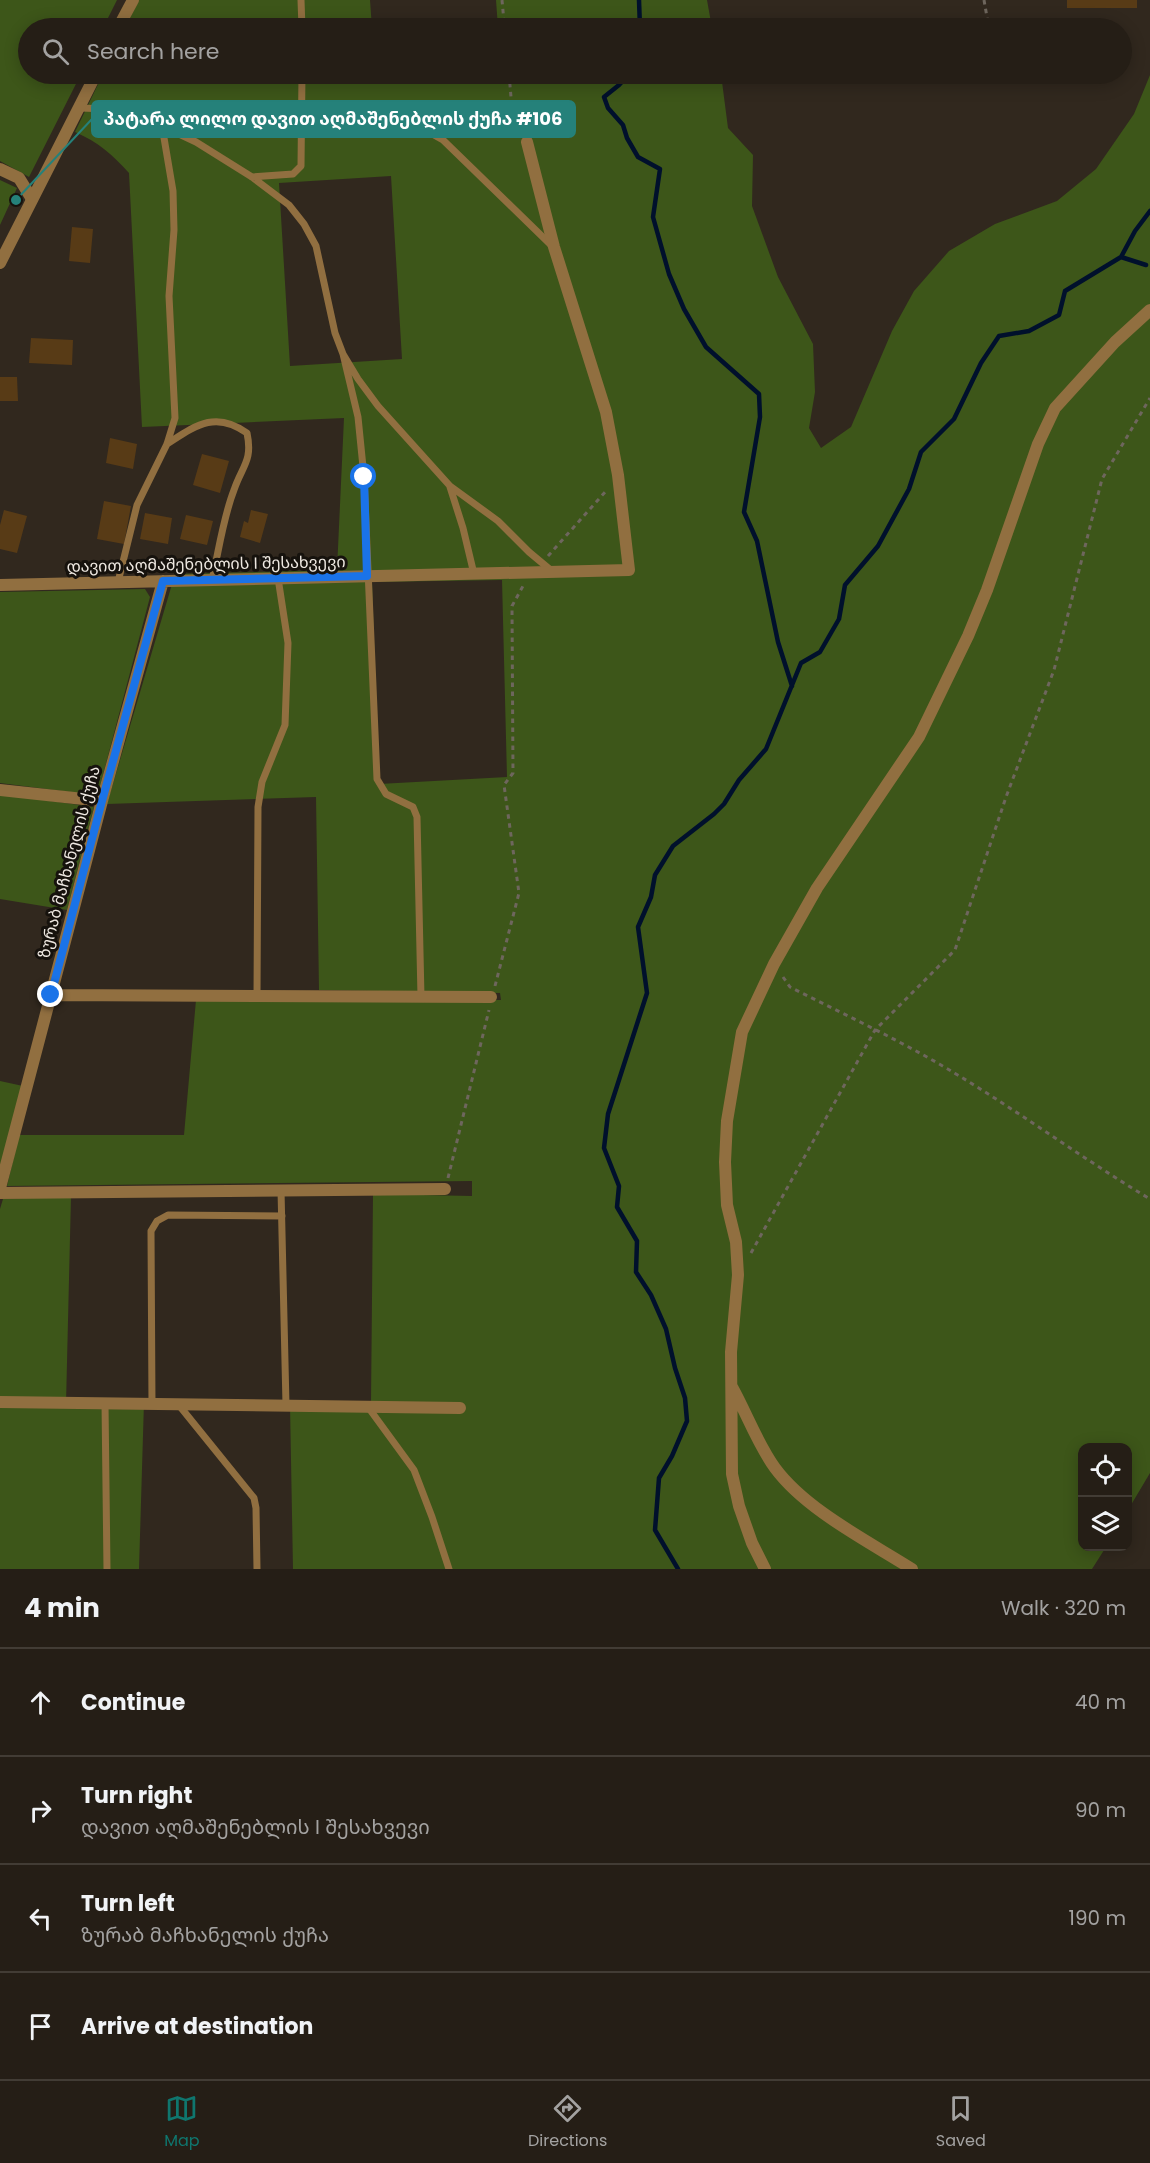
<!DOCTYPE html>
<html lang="en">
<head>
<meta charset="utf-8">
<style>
  :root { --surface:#251e16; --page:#2d271f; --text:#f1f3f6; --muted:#a3a2a1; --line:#423c35; --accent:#0f766e }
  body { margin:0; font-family:Poppins,"Noto Sans Georgian",sans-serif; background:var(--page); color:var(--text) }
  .controls { position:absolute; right:18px; bottom:18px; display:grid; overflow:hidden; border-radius:12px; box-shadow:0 3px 15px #0003 }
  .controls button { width:54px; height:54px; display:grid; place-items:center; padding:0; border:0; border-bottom:2px solid var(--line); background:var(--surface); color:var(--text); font:30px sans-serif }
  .stop { position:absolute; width:18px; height:18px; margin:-14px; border:4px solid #1a73e8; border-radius:50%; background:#fff }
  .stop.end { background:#1a73e8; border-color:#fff; box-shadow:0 2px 6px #0008 }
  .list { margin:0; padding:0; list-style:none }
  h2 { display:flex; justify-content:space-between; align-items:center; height:78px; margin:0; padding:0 24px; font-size:26px }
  h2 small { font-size:20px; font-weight:400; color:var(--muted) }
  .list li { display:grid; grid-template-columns:39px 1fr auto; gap:18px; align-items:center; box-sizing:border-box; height:108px; padding:0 24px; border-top:2px solid var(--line) }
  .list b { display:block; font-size:22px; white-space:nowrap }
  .list p { margin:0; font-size:20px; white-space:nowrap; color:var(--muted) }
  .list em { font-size:20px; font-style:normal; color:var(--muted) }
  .icon { flex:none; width:33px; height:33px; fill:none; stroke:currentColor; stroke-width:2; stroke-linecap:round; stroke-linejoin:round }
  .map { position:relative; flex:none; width:1150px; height:1569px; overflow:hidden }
  .search { position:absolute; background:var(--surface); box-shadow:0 3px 15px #0003; left:18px; right:18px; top:18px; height:66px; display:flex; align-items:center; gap:15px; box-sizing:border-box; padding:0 21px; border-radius:33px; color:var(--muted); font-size:22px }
  .sheet { height:510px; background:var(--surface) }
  nav { display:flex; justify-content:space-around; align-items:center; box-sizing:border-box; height:84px; border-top:2px solid var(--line); background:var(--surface); font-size:16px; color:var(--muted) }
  nav a { display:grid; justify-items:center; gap:3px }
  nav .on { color:var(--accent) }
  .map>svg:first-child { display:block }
  .green { fill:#3d5619; fill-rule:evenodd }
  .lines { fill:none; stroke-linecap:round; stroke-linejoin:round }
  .stream { stroke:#00102c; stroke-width:4.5 }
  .building { fill:#583b16 }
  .path { stroke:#6e665d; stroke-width:3; stroke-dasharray:4.5 4.5; stroke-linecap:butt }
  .service { stroke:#916f40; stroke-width:7 }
  .minor { stroke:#916f40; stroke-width:12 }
  .tertiary { stroke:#916f40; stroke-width:12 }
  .route { stroke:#1a73e8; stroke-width:8 }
  .labels { text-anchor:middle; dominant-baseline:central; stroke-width:6; stroke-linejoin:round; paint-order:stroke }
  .street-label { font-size:16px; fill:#eee8e1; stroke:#16120d }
  .leader { fill:none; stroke:#25817a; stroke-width:2 }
  .callout-dot { fill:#25817a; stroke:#16120d; stroke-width:2 }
  .callout { fill:#25817a; stroke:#25817a; stroke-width:2 }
  .callout-label { font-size:18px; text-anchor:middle; font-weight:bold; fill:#fff }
</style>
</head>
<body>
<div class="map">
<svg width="1150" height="1569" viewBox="0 0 1150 1569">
  <rect width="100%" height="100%" fill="#31281e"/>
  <path class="green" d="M0,0H117L103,28H28V74H81L29,177L0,161Z
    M139,0H370L372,28H125Z
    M496,0H707L712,28H498Z
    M103,74H721L728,128L753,155L752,206L778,277L813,344L815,392L809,428L821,448L851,427L892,331L914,291L949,251L995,224L1057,201L1096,169L1134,114L1150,75V1473L1128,1510V1448H1082V1546L1106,1547L1092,1569H293L290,1405L371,1403L373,1194L472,1196V1181L7,1186L19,1135H184L196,1000H501L500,993L319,990L316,797L107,804L175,574L337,570L344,418L142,427L129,173C113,155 98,142 75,132ZM391,176L402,359L290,366L279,183ZM502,580L507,777L379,784L372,582Z
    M0,180L17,188L0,225Z
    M145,589L150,597L99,790L93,795L0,783V592Z
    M0,794L94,807L67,910L0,899Z
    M0,1081L23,1086L0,1171Z
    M71,1196L66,1404L144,1402L139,1569H0V1209L3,1199Z"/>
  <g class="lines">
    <path class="stream" d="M639,0L640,28
      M629,74L619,85L604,97L608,108L623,125L627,138L638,157L660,169L653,217L669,274L684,309L706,347L759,394L760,417L744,512L757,541L778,642L792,686
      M1121,257L1146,265
      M678,1569L655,1530L659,1478L672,1456L687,1421L685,1398L675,1368L666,1329L651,1295L636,1272L637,1241L617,1207L619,1186L604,1148L608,1114L647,993L638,927L651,897L655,875L673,846L714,814L724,804L739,780L766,749L801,663L820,652L839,619L845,585L878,546L909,489L921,452L954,419L981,363L999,336L1029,331L1059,315L1065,291L1121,257L1135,231L1150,211"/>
  </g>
  <path class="building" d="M1067,0H1137V8H1067Z
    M72,227L93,229L90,263L69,261Z
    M31,338L73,340L72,365L29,363Z
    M0,377H17L18,401H0Z
    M110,438L137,444L133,469L106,463Z
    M202,454L229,461L220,493L193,485Z
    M104,501L131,506L124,544L97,539Z
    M4,510L27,516L17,553L0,549V525Z
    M251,510L268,514L260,543L240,537L244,521L248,523Z
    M145,513L172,518L168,544L140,539Z
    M186,515L213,521L207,545L180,539Z"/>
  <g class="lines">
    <path class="path" d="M502,0L504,22
      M984,0L988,23
      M509,74L511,97L523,130
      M548,556L606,491
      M783,977L790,987C847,1016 906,1043 961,1077C1025,1116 1085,1160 1150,1199
      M495,986L519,893L504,785L513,773L512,606L523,586
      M448,1178L489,1010
      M751,1253L875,1030L955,950L1006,797L1054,670L1102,479L1150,398"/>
    <path class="service" d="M301,0L302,28
      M119,27L192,28
      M413,28L493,26
      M79,108C107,109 139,108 162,126L173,191L174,230L169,296L175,418L167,444L137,505L118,582
      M130,110L275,114H340L402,117L443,140L551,245
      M162,126L196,142L252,177L289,205L304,224L316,246L335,333L343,354L358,379L378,406L450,486L498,521L529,552L553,572
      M252,177L293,174L301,166L302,74
      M343,354L358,417L364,477L377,779L386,794L413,807L417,817L421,997
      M167,444C195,426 215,410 247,433C253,461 242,466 234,490C223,518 219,550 212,580
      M450,487L463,528L474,574
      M257,996L258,807L262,782L285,725L288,643L278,578
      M281,1190L286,1405
      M105,1403L107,1569
      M152,1404L151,1231L157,1221L168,1215L282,1216
      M178,1404L254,1498L256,1508L257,1569
      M368,1407L414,1470L432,1517L449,1569"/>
    <path class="minor" d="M0,169L19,178L32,199
      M0,585L629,570L618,475L606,412L554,247L527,142
      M0,790L102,801
      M51,995L491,997
      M0,1188L102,801L163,581
      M0,1193L445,1189
      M732,1387C747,1414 757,1443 775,1468C806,1510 868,1541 912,1569
      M0,1402L460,1408
      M765,1569L752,1543L739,1506L732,1474L731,1352L738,1275L736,1242L727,1205L725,1162L727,1121L742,1032L774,964L817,888L919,737L968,636L987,590L1038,444L1055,408L1115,342L1150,310"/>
    <path class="tertiary" d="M118,28L133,0
      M0,263L96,74"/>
  </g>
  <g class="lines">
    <path class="route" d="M51,995L102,801L163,581L367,576L364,477"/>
  </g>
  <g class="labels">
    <g class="street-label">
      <text transform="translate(206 564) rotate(-1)">დავით აღმაშენებლის I შესახვევი</text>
      <text transform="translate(69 862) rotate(-75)">ზურაბ მაჩხანელის ქუჩა</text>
    </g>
  </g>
  <path class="leader" d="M16 200L92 119"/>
  <circle class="callout-dot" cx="16" cy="200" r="6"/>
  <rect class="callout" x="92" y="101" width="483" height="36" rx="6"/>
  <g class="callout-label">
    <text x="333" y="125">პატარა ლილო დავით აღმაშენებლის ქუჩა #106</text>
  </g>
</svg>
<div class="controls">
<button><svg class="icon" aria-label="locate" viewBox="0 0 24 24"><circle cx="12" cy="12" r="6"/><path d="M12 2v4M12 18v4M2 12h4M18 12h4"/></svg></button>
<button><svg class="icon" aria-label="layers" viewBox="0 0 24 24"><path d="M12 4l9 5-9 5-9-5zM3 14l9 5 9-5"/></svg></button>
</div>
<div class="stop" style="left:364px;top:477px"></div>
<div class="stop end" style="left:51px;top:995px"></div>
<div class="search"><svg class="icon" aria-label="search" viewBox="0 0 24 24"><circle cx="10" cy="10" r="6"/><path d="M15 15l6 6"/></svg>Search here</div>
</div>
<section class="sheet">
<h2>4 min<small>Walk · 320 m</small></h2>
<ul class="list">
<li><svg class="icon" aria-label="ahead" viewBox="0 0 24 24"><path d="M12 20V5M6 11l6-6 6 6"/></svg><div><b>Continue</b></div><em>40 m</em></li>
<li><svg class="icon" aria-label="right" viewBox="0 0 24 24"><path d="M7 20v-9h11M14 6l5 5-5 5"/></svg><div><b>Turn right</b><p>დავით აღმაშენებლის I შესახვევი</p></div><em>90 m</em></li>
<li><svg class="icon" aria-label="left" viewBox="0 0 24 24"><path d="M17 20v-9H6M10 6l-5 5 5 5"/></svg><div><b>Turn left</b><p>ზურაბ მაჩხანელის ქუჩა</p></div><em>190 m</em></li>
<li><svg class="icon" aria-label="arrive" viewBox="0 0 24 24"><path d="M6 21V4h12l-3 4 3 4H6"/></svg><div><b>Arrive at destination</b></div></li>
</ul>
</section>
<nav>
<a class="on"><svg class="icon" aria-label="map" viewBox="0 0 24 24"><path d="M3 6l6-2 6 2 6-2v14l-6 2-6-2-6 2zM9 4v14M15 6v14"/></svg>Map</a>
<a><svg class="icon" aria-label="directions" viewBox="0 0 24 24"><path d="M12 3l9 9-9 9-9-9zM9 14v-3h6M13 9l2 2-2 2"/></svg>Directions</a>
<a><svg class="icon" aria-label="saved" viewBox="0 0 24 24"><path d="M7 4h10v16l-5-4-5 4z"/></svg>Saved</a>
</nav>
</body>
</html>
